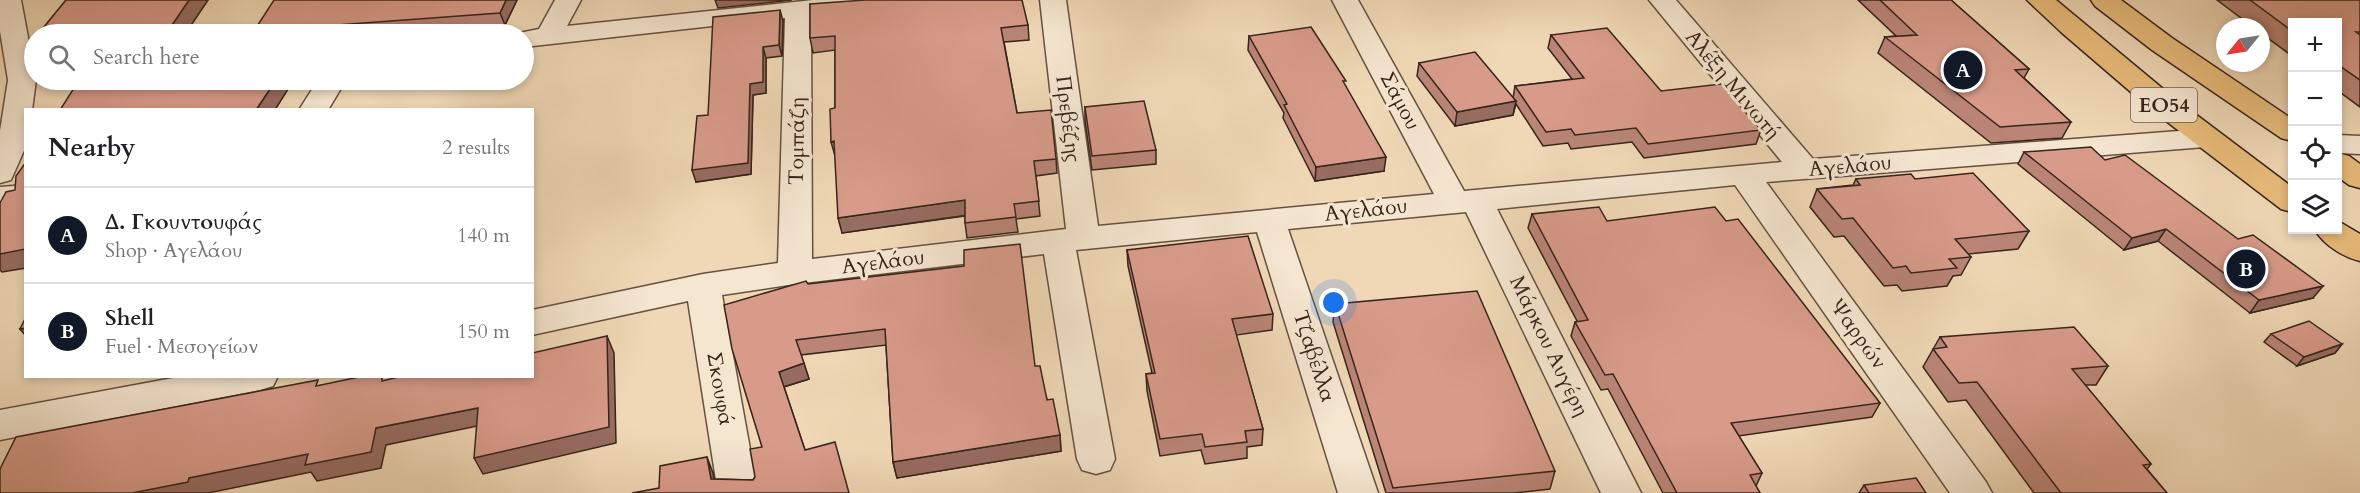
<!DOCTYPE html>
<html lang="en">
<head>
<meta charset="utf-8">
<style>
  :root { --surface:#fff; --page:#f6f6f6; --text:#202124; --muted:#757577; --line:#e0e0e0; --accent:#111827 }
  body { margin:0; font-family:Cardo,serif; background:var(--page); color:var(--text) }
  .controls { position:absolute; right:18px; top:18px; display:grid; overflow:hidden; border-radius:0px; box-shadow:0 3px 9px #0003 }
  .controls button { width:54px; height:54px; display:grid; place-items:center; padding:0; border:0; border-bottom:2px solid var(--line); background:var(--surface); color:var(--text); font:30px sans-serif }
  .compass { position:absolute; left:2216px; top:18px; width:54px; height:54px; border-radius:50%; background:var(--surface); box-shadow:0 3px 9px #0003; rotate:240deg }
  .you { position:absolute; left:1334px; top:303px; width:21px; height:21px; margin:-15px; border:4px solid #fff; border-radius:50%; background:#1a73e8; box-shadow:0 0 0 9px #1a73e833 }
  .badge { display:grid; place-items:center; width:39px; height:39px; border-radius:50%; background:var(--accent); color:#fff; font-size:20px; font-weight:700 }
  .pin { position:absolute; translate:-50% -50%; border:3px solid #fff; box-shadow:0 2px 6px #0006 }
  .list { margin:0; padding:0; list-style:none }
  h2 { display:flex; justify-content:space-between; align-items:center; height:78px; margin:0; padding:0 24px; font-size:26px }
  h2 small { font-size:20px; font-weight:400; color:var(--muted) }
  .list li { display:grid; grid-template-columns:39px 1fr auto; gap:18px; align-items:center; box-sizing:border-box; height:96px; padding:0 24px; border-top:2px solid var(--line) }
  .list b { display:block; font-size:22px; white-space:nowrap }
  .list p { margin:0; font-size:20px; white-space:nowrap; color:var(--muted) }
  .list em { font-size:20px; font-style:normal; color:var(--muted) }
  .icon { flex:none; width:33px; height:33px; fill:none; stroke:currentColor; stroke-width:2; stroke-linecap:round; stroke-linejoin:round }
  .map { position:relative; flex:none; width:2360px; height:493px; overflow:hidden }
  .search { position:absolute; background:var(--surface); box-shadow:0 3px 9px #0003; left:24px; top:24px; width:510px; height:66px; display:flex; align-items:center; gap:15px; box-sizing:border-box; padding:0 21px; border-radius:33px; color:var(--muted); font-size:22px }
  .panel { position:absolute; background:var(--surface); box-shadow:0 3px 9px #0003; left:24px; top:108px; width:510px; height:270px; border-radius:0px }
  .map>svg:first-child { display:block }
  .lines { fill:none; stroke-linecap:round; stroke-linejoin:round }
  .minor-casing { stroke:#655142; stroke-width:3 }
  .major-casing { stroke:#37241b; stroke-width:3 }
  .minor { fill:#f5e6d0; fill-rule:evenodd }
  .major { fill:#e8bc7b; fill-rule:evenodd }
  .wall { fill:#ba8577; stroke:#37241b; stroke-width:1.5 }
  .shaded-wall { fill:#976c61; stroke:#37241b; stroke-width:1.5 }
  .building { fill:#d89b8a; stroke:#37241b; stroke-width:1.5 }
  .labels { text-anchor:middle; dominant-baseline:central; stroke-width:6; stroke-linejoin:round; paint-order:stroke }
  .shield { fill:#f5e6d0; stroke:#705e51; stroke-width:1.5 }
  .shield-label { font-size:20px; font-weight:bold; fill:#37241b }
  .street-label { font-size:21px; fill:#37241b; stroke:#f5e6d0 }
</style>
</head>
<body>
<div class="map">
<svg width="2360" height="493" viewBox="0 0 2360 493">
  <rect width="100%" height="100%" fill="#f0d8b6"/>
  <filter id="stains"><feTurbulence type="fractalNoise" baseFrequency=".00333" numOctaves="4"/><feColorMatrix values="0 0 0 0 .2 0 0 0 0 .09 0 0 0 0 .02 0 0 0 .5 -.17"/></filter>
  <radialGradient id="worn" r=".72"><stop offset=".6" stop-color="#630" stop-opacity="0"/><stop offset="1" stop-color="#630" stop-opacity=".3"/></radialGradient>
  <g class="lines">
    <g class="minor-casing">
      <path id="minor" d="M0,0H21L36,80L32,110H26V146L11,180L0,183V131L8,80L0,31Z
        M555,0H581L567,26L813,0H932L928,6L919,8L811,16L812,259L1066,229L1040,0H1066L1098,226L1434,194L1332,0H1358L1464,191L1782,162L1649,0H1676L1813,159L2205,129L2216,132L2220,138L2216,144L2205,147L1766,182L1986,482L1992,493H1950L1735,185L1497,209L1641,493H1601L1466,212L1288,229L1378,493H1338L1257,232L1076,250L1115,459L1110,470L1096,474L1082,470L1077,459L1044,254L795,284L722,295L758,493H718L688,301L532,335V310L703,274L778,263L785,18L524,47V34H514L539,29Z
        M318,80H346L328,110H299Z
        M2338,135L2360,136V154L2338,153Z
        M26,185V205L0,207V187Z
        M184,376H278L273,386L260,390L0,440V410Z"/>
    </g>
    <g class="major-casing">
      <path id="major" d="M2027,0H2056L2174,98L2292,187V212L2281,209L2153,111L2061,32Z
        M2091,0H2121L2172,38L2292,119V141L2281,138L2152,50L2095,6Z
        M2338,153L2349,156L2360,164V188L2349,185L2338,177Z
        M2338,221L2360,234V261C2343,257 2324,245 2315,230H2338Z"/>
    </g>
    <use href="#minor" class="minor"/>
    <use href="#major" class="major"/>
  </g>
  <path class="wall" d="M66,0H208L185,34H50L44,27Z
    M517,0L505,25L379,34H256L254,31Z
    M1858,0H1951L2029,69L2024,78L2071,122L2062,138L1991,143L1878,53L1885,37L1896,36Z
    M2217,0H2360V107L2337,90V22H2292V56L2261,33V27H2253Z
    M810,4L1028,25L1029,40L1004,42L1017,113L1056,159L1057,173L1036,176L1040,216L1016,219L1018,232L967,238L965,223V216L842,233L835,156L831,142L835,108V50L813,53L810,38Z
    M783,21L782,56L766,58V93L753,95L751,174L696,182L708,115Z
    M1551,35L1661,91L1761,130L1756,144L1644,158L1632,142L1571,149L1568,143L1543,146L1516,104L1513,115L1455,126L1417,76L1419,63L1513,98L1515,86L1572,79L1548,48Z
    M1249,36L1345,85L1384,171L1315,181L1283,118L1284,113L1248,50Z
    M1085,107L1156,150V164L1092,170L1085,121Z
    M2024,152L2105,160L2313,298L2250,313L2158,241L2124,250L2018,164Z
    M1856,179H1915L2029,231L2018,249L1968,254L1971,257L1961,275L1953,276L1947,286L1902,291L1897,285L1884,286L1844,236L1834,237L1810,207L1817,189L1853,185Z
    M1532,214L1607,221H1726L1880,403L1872,417L1738,436L1762,473L1756,486L1760,493H1663L1608,389L1601,390L1571,336L1575,322L1577,321L1528,228Z
    M1127,250L1273,314L1272,330L1236,335L1263,429L1262,445L1247,447V458L1205,464L1201,450L1160,456L1147,391L1146,374L1152,373L1128,266Z
    M808,284L1035,366L1060,435L1061,451L897,478L893,462L886,345L801,355L809,379L784,387L805,450L849,493L659,488L713,473L714,479L753,480L755,477L762,447Z
    M1335,304L1555,471L1550,489L1514,493H1386L1333,322Z
    M2271,334L2342,344L2335,353L2297,366L2264,342Z
    M1940,337L2108,366L2096,385H2085L2151,464L2147,469L2167,493H2034L1966,400L1948,402L1923,367Z
    M1864,485L1926,493H1859Z"/>
  <path class="shaded-wall" d="M189,0H208L185,34H166Z
    M506,0H517L505,25L500,13Z
    M715,0H792L718,8Z
    M780,10L783,21L782,56L779,45Z
    M763,47L766,58V93L753,95L751,174L696,182L692,170Z
    M276,80H287L290,86L275,110H256Z
    M1516,101L1513,115L1455,126L1457,112Z
    M1386,157L1384,171L1315,181L1316,167Z
    M965,200L968,215L842,233L838,218Z
    M2166,229L2158,241L2124,250L2132,238Z
    M0,243L26,249V268L2,272L0,270Z
    M2323,286L2313,298L2250,313L2259,300Z
    M26,328V336L20,329Z
    M607,336L614,353L616,443L483,474L474,458Z
    M2342,344L2335,353L2297,366L2304,357Z
    M804,363L809,379L783,387L779,372Z
    M478,408L487,424L386,445L381,468L317,481L311,472L208,493H132L376,428Z
    M1060,435L1061,451L897,478L893,462Z
    M707,457L713,473L716,493L711,479Z"/>
  <path class="building" d="M66,0H189L166,34H67L44,27Z
    M274,0H506L500,13L254,31Z
    M865,0H1022L1028,25L1001,28L1017,113L1051,110L1056,159L1034,161L1039,201L1014,204L1016,217L965,223V200L838,218L834,141L831,142L830,109L835,108V36L810,38V4Z
    M1880,0H1951L2029,69L2015,70L2071,122L2000,127L1885,37L1917,35Z
    M2250,0H2360V32H2356L2360,35V80L2337,64V22H2292V31Z
    M780,10L779,45L763,47V82L750,84L748,163L692,170L697,116L708,115L713,17Z
    M1311,27L1346,81H1343L1386,157L1316,167L1284,105L1287,104L1249,36Z
    M1607,28L1661,91L1721,84L1761,130L1648,144L1636,128L1575,135L1571,129L1546,132L1515,86L1584,78L1551,35Z
    M1475,52L1516,101L1457,112L1419,63Z
    M92,80H276L256,110H60L74,88Z
    M1144,101L1156,150L1092,156L1085,107Z
    M2091,147L2105,160L2125,155L2238,239L2253,235L2323,286L2259,300L2166,229L2132,238L2024,152Z
    M26,162V249L0,254V203L6,192L15,190L16,176Z
    M1973,173L2029,231L1955,239L1971,257L1949,259L1957,268L1911,273L1906,266L1893,268L1853,218L1842,219L1817,189L1860,185L1856,179L1911,174L1915,179Z
    M1599,207L1607,221L1715,207L1726,221L1738,219L1880,403L1731,423L1762,473L1750,475L1760,493H1677L1613,374L1605,375L1575,322L1588,320L1532,214Z
    M1248,236L1273,314L1232,319L1263,429L1245,431L1247,442L1205,447L1202,434L1160,439L1146,374L1155,373L1127,250Z
    M1020,244L1035,366H1040L1047,400L1053,399L1060,435L893,462L885,329L796,340L804,363L779,372L805,450L835,442L849,493H632L659,488L660,466L707,457L711,479L753,480L755,477L750,449L762,447L732,349L724,305L806,281L808,284L964,266V250Z
    M1477,291L1555,471L1393,488L1335,304Z
    M26,317V328L20,329Z
    M2309,321L2342,344L2304,357L2271,334Z
    M2074,327L2108,366L2072,369L2151,464L2143,465L2167,493H2061L1977,382L1959,383L1933,349L1947,347L1940,337Z
    M607,336L609,427L474,458L478,408L376,428L371,452L305,465L308,454L189,478L188,482L132,493H0V469L16,437L318,380L316,386L364,376H382V381L402,376H532V353Z
    M1916,478L1926,493H1869L1864,485Z"/>
  <g class="labels">
    <rect class="shield" x="2131" y="88" width="66" height="34" rx="4.5"/>
    <g class="shield-label">
      <text x="2164" y="105">ΕΟ54</text>
    </g>
    <g class="street-label">
      <text transform="translate(1733 85) rotate(50)">Αλέξη Μινωτή</text>
      <text transform="translate(1400 101) rotate(62)">Σάμου</text>
      <text transform="translate(1068 119) rotate(83)">Πρεβέζης</text>
      <text transform="translate(797 141) rotate(-89)">Τομπάζη</text>
      <text transform="translate(1850 166) rotate(-5)">Αγελάου</text>
      <text transform="translate(1366 210) rotate(-6)">Αγελάου</text>
      <text transform="translate(883 262) rotate(-7)">Αγελάου</text>
      <text transform="translate(1858 334) rotate(54)">Ψαρρών</text>
      <text transform="translate(1549 346) rotate(64)">Μάρκου Αυγέρη</text>
      <text transform="translate(1314 356) rotate(72)">Τζαβέλλα</text>
      <text transform="translate(720 389) rotate(80)">Σκουφά</text>
    </g>
  </g>
  <rect width="100%" height="100%" filter="url(#stains)"/>
  <rect width="100%" height="100%" fill="url(#worn)"/>
</svg>
<div class="controls">
<button>+</button>
<button>−</button>
<button><svg class="icon" aria-label="locate" viewBox="0 0 24 24"><circle cx="12" cy="12" r="6"/><path d="M12 2v4M12 18v4M2 12h4M18 12h4"/></svg></button>
<button><svg class="icon" aria-label="layers" viewBox="0 0 24 24"><path d="M12 4l9 5-9 5-9-5zM3 14l9 5 9-5"/></svg></button>
</div>
<svg class="compass" viewBox="-18 -18 36 36"><path d="M0-13l5 13h-10z" fill="#e53935"/><path d="M0 13l5-13h-10z" fill="#757577"/></svg>
<div class="you"></div>
<div class="pin badge" style="left:1963px;top:70px">A</div>
<div class="pin badge" style="left:2246px;top:269px">B</div>
<div class="search"><svg class="icon" aria-label="search" viewBox="0 0 24 24"><circle cx="10" cy="10" r="6"/><path d="M15 15l6 6"/></svg>Search here</div>
<section class="panel">
<h2>Nearby<small>2 results</small></h2>
<ul class="list">
<li><span class="badge">A</span><div><b>Δ. Γκουντουφάς</b><p>Shop · Αγελάου</p></div><em>140 m</em></li>
<li><span class="badge">B</span><div><b>Shell</b><p>Fuel · Μεσογείων</p></div><em>150 m</em></li>
</ul>
</section>
</div>
</body>
</html>
